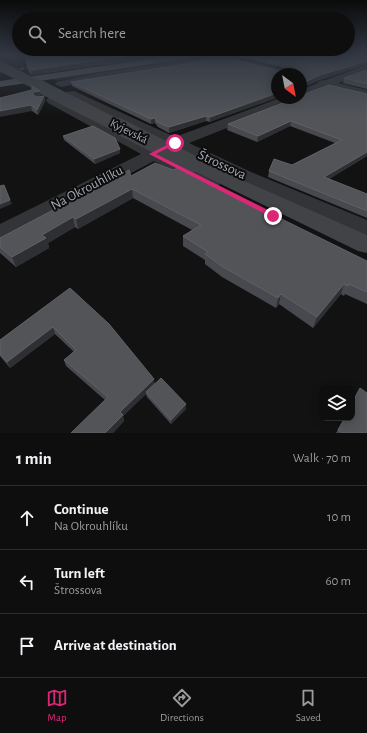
<!DOCTYPE html>
<html lang="en">
<head>
<meta charset="utf-8">
<style>
  :root { --surface:#0e0e0e; --page:#1c1c1c; --text:#f1f3f6; --muted:#9b9c9e; --line:#2e2e2e; --accent:#db2777 }
  body { margin:0; font-family:"Alegreya Sans",sans-serif; background:var(--page); color:var(--text) }
  .controls { position:absolute; right:12px; bottom:12px; display:grid; overflow:hidden; border-radius:8px; box-shadow:0 2px 10px #0003 }
  .controls button { width:36px; height:36px; display:grid; place-items:center; padding:0; border:0; border-bottom:1px solid var(--line); background:var(--surface); color:var(--text); font:20px sans-serif }
  .compass { position:absolute; left:271px; top:68px; width:36px; height:36px; border-radius:50%; background:var(--surface); box-shadow:0 2px 10px #0003; rotate:148deg }
  .stop { position:absolute; width:12px; height:12px; margin:-9px; border:3px solid #db2777; border-radius:50%; background:#fff }
  .stop.end { background:#db2777; border-color:#fff; box-shadow:0 1px 4px #0008 }
  .list { margin:0; padding:0; list-style:none }
  h2 { display:flex; justify-content:space-between; align-items:center; height:52px; margin:0; padding:0 16px; font-size:17px }
  h2 small { font-size:13px; font-weight:400; color:var(--muted) }
  .list li { display:grid; grid-template-columns:26px 1fr auto; gap:12px; align-items:center; box-sizing:border-box; height:64px; padding:0 16px; border-top:1px solid var(--line) }
  .list b { display:block; font-size:15px; white-space:nowrap }
  .list p { margin:0; font-size:13px; white-space:nowrap; color:var(--muted) }
  .list em { font-size:13px; font-style:normal; color:var(--muted) }
  .icon { flex:none; width:22px; height:22px; fill:none; stroke:currentColor; stroke-width:2; stroke-linecap:round; stroke-linejoin:round }
  .map { position:relative; flex:none; width:367px; height:433px; overflow:hidden }
  .search { position:absolute; background:var(--surface); box-shadow:0 2px 10px #0003; left:12px; right:12px; top:12px; height:44px; display:flex; align-items:center; gap:10px; box-sizing:border-box; padding:0 14px; border-radius:22px; color:var(--muted); font-size:15px }
  .sheet { height:244px; background:var(--surface) }
  nav { display:flex; justify-content:space-around; align-items:center; box-sizing:border-box; height:56px; border-top:1px solid var(--line); background:var(--surface); font-size:11px; color:var(--muted) }
  nav a { display:grid; justify-items:center; gap:2px }
  nav .on { color:var(--accent) }
  .map>svg:first-child { display:block }
  .green { fill:#1e251f }
  .lines { fill:none; stroke-linecap:round; stroke-linejoin:round }
  .lane { fill:#333437; fill-rule:evenodd }
  .street { fill:#333437; fill-rule:evenodd }
  .secondary { fill:#414347; fill-rule:evenodd }
  .primary { fill:#4f5156; fill-rule:evenodd }
  .rail-casing { stroke:#4c4e52; stroke-width:2 }
  .rail { stroke:#0d0d0e; stroke-width:1.5; stroke-dasharray:4; stroke-linecap:butt }
  .secondary-bridge-far2 { stroke:#414347; stroke-width:10 }
  .secondary-bridge-far1 { stroke:#414347; stroke-width:13 }
  .secondary-bridge { stroke:#414347; stroke-width:16 }
  .wall { fill:#48494e }
  .shaded-wall { fill:#2e2f32 }
  .building { fill:#525458; stroke:#5f6166 }
  .route { fill:#db2777 }
  .labels { text-anchor:middle; dominant-baseline:central; stroke-width:4; stroke-linejoin:round; paint-order:stroke }
  .far-street-label { font-size:12px; fill:#a4a9b2; stroke:#0d0d0e }
  .street-label { font-size:14px; fill:#a4a9b2; stroke:#0d0d0e }
</style>
</head>
<body>
<div class="map">
<svg width="367" height="433" viewBox="0 0 367 433">
  <rect width="100%" height="100%" fill="#121213"/>
  <path class="green" d="M139,55H179L85,67L120,57Z
    M201,55H233L56,81L52,78Z"/>
  <g class="lines">
    <path class="lane" d="M233,55H241L227,58L225,57Z"/>
    <path class="street" d="M6,55H27C22,59 9,60 6,55Z
      M223,55L296,72L297,74H280L225,60L99,79L61,87L55,84L57,82L99,73Z
      M367,65V72L338,83L367,90V98L328,88L301,98V90L318,83L319,81L326,80Z
      M74,91L175,137L280,98H297L295,101L189,143L251,172L367,220V236L237,180L175,149L167,154L217,180L220,184L217,188L210,190L203,188L154,161L8,238L0,240V224L141,154L48,103L46,100L55,93ZM65,99H72L162,143L154,147L61,100Z"/>
    <path class="secondary" d="M194,159L367,235V253L358,251L188,168L185,164L188,160Z"/>
    <path class="primary" d="M176,55H196L191,58L0,87V81Z"/>
    <g class="rail-casing">
      <path id="rail" d="M0,72L40,66"/>
    </g>
    <use href="#rail" class="rail"/>
    <path class="secondary-bridge-far2" d="M0,66L41,87"/>
    <path class="secondary-bridge-far1" d="M39,86L120,127"/>
    <path class="secondary-bridge" d="M118,126L194,164"/>
  </g>
  <path class="wall" d="M25,55L127,61L32,75L29,73Z
    M239,55H367V64L319,80L301,88V74L210,122L206,121L169,133L158,127L155,123L151,124L72,86L71,82L280,71H297H296L238,57Z
    M367,70V89L343,83L344,78Z
    M367,94V156L329,179L367,194V218L268,177L269,171L292,165L335,143L290,126L257,142L227,130L228,124L296,98L302,95Z
    M41,96L37,97L44,96L45,101L38,115L32,111L0,98Z
    M63,136L120,153L95,164L64,140Z
    M131,176L367,261V304L345,294L344,296L341,294L313,328L279,304L276,308L222,277L205,264V260L183,246V236L192,230L133,198L78,229L75,227L48,243L49,248L16,267L0,253V238Z
    M70,288L155,384L186,409L171,424L147,397L146,394L123,416L124,421L113,433H71L105,400L66,366L64,360L74,352L55,334L10,368L0,356V340Z
    M360,388L367,433H336L344,418H352V402Z"/>
  <path class="shaded-wall" d="M126,56L127,61L32,75L31,70Z
    M367,61V64L319,80L301,88V84L320,75Z
    M40,91L41,96L35,98L33,95V92Z
    M277,93V98L210,122V117Z
    M44,96L45,101L38,115L37,110Z
    M31,105L32,111L0,117V111Z
    M206,116V121L169,133V127Z
    M155,118V123L151,124V119Z
    M291,121L290,126L257,142L258,136Z
    M120,149V153L95,164L94,159Z
    M367,152V156L322,183L324,177Z
    M132,189L133,198L78,229L76,219Z
    M10,200L12,204L0,209V204Z
    M73,217L75,227L48,243L49,248L16,267L12,257L42,235Z
    M344,284L341,294L313,328L317,317Z
    M281,294L279,304L276,308L278,298Z
    M53,327L55,334L10,368L7,362Z
    M154,379L155,385L146,392V394L123,416L124,421L113,433H105L120,412Z
    M186,404V409L171,424V420Z"/>
  <path class="building" d="M25,55H123L126,56L31,70L28,68Z
    M243,55H367V61L320,75L301,84V87V74H277V93L210,117L206,116L169,127L157,122L155,118L151,119L71,82L212,60L230,59L280,71H299L297,67Z
    M367,70V84L344,78Z
    M329,85L367,94V152L324,177L367,194V211L269,171L274,159L292,165L342,140L291,121L258,136L228,124L296,98H301V94L302,95Z
    M32,86L40,91L33,92V95L37,97L44,96L37,110L31,105L0,111V98L32,90Z
    M93,126L115,138L120,149L94,159L63,136Z
    M155,163L173,170L178,168L367,261V292L349,284L348,286L344,284L317,317L281,294L278,298L223,267L205,254L208,252L183,236L201,225L132,189L76,219L73,217L42,235L46,238L12,257L0,247V238L129,170L131,176Z
    M4,185L10,200L0,204V186Z
    M70,288L109,324L154,379L120,412L123,415L105,433H71L108,397L64,360L76,350L53,327L7,362L0,354V340Z
    M161,378L186,404L171,420L146,392Z
    M360,388L367,393V433H342L338,430L345,418H352V403Z"/>
  <linearGradient id="sky" x2="0" y2="1"><stop stop-color="#0a0a0a"/><stop offset="0.48" stop-color="#333944"/><stop offset="1" stop-color="#333944" stop-opacity="0"/></linearGradient>
  <rect width="367" height="115" fill="url(#sky)"/>
  <path class="route" d="M173,142L177,143L156,154L276,214V217H271L149,154Z"/>
  <g class="labels">
    <g class="far-street-label">
      <text transform="translate(129 131) rotate(27)">Kyjevská</text>
    </g>
    <g class="street-label">
      <text transform="translate(222 165) rotate(25)">Štrossova</text>
      <text transform="translate(87 188) rotate(-28)">Na Okrouhlíku</text>
    </g>
  </g>
</svg>
<div class="controls">
<button><svg class="icon" aria-label="layers" viewBox="0 0 24 24"><path d="M12 4l9 5-9 5-9-5zM3 14l9 5 9-5"/></svg></button>
</div>
<svg class="compass" viewBox="-18 -18 36 36"><path d="M0-13l5 13h-10z" fill="#e53935"/><path d="M0 13l5-13h-10z" fill="#9b9c9e"/></svg>
<div class="stop" style="left:175px;top:143px"></div>
<div class="stop end" style="left:273px;top:216px"></div>
<div class="search"><svg class="icon" aria-label="search" viewBox="0 0 24 24"><circle cx="10" cy="10" r="6"/><path d="M15 15l6 6"/></svg>Search here</div>
</div>
<section class="sheet">
<h2>1 min<small>Walk · 70 m</small></h2>
<ul class="list">
<li><svg class="icon" aria-label="ahead" viewBox="0 0 24 24"><path d="M12 20V5M6 11l6-6 6 6"/></svg><div><b>Continue</b><p>Na Okrouhlíku</p></div><em>10 m</em></li>
<li><svg class="icon" aria-label="left" viewBox="0 0 24 24"><path d="M17 20v-9H6M10 6l-5 5 5 5"/></svg><div><b>Turn left</b><p>Štrossova</p></div><em>60 m</em></li>
<li><svg class="icon" aria-label="arrive" viewBox="0 0 24 24"><path d="M6 21V4h12l-3 4 3 4H6"/></svg><div><b>Arrive at destination</b></div></li>
</ul>
</section>
<nav>
<a class="on"><svg class="icon" aria-label="map" viewBox="0 0 24 24"><path d="M3 6l6-2 6 2 6-2v14l-6 2-6-2-6 2zM9 4v14M15 6v14"/></svg>Map</a>
<a><svg class="icon" aria-label="directions" viewBox="0 0 24 24"><path d="M12 3l9 9-9 9-9-9zM9 14v-3h6M13 9l2 2-2 2"/></svg>Directions</a>
<a><svg class="icon" aria-label="saved" viewBox="0 0 24 24"><path d="M7 4h10v16l-5-4-5 4z"/></svg>Saved</a>
</nav>
</body>
</html>
